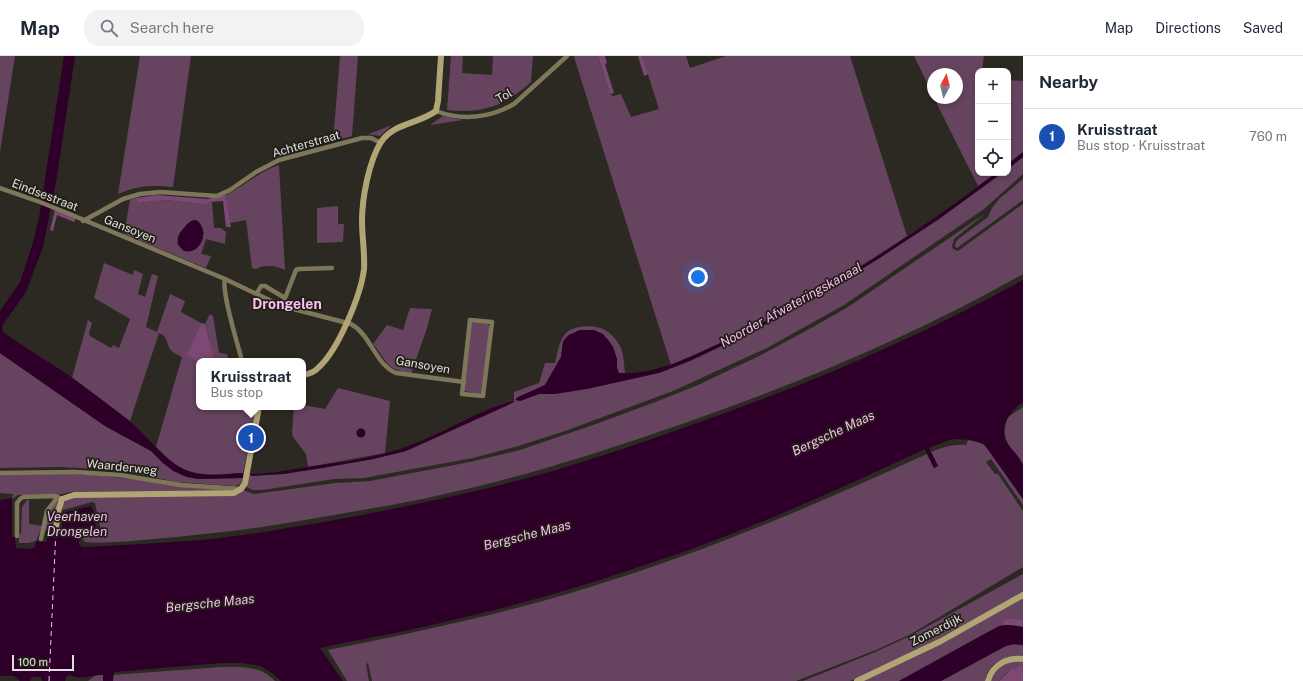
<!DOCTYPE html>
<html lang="en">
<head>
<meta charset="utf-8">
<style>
  :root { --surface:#fff; --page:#f2f2f3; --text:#1f2937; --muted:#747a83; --line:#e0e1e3; --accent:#825386 }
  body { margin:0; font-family:"Public Sans",sans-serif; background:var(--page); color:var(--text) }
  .controls { position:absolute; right:12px; top:12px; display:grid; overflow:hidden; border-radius:8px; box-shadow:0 2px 6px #0003 }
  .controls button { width:36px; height:36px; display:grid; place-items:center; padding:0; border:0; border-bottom:1px solid var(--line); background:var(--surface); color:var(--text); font:20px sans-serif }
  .compass { position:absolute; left:927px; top:12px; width:36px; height:36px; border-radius:50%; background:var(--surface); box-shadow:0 2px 6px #0003; rotate:7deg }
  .scale { position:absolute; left:12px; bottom:10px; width:62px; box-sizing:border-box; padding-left:4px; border:2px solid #e0deda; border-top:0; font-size:11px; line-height:14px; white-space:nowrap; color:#e0deda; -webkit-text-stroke:3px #211f18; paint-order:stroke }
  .you { position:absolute; left:698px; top:221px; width:14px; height:14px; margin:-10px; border:3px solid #fff; border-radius:50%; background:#1a73e8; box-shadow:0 0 0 6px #1a73e833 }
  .badge { display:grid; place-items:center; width:26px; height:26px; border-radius:50%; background:var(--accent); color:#fff; font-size:13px; font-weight:700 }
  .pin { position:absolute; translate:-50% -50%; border:2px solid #fff; box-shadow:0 1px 4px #0006 }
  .popup { position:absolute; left:196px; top:302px; width:110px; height:52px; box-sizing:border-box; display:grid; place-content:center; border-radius:8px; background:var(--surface); filter:drop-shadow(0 1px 3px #0005); font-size:13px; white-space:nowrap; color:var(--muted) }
  .popup b { font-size:15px; color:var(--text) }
  .popup::after { content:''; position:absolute; left:50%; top:100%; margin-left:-8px; border:8px solid transparent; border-top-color:var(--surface) }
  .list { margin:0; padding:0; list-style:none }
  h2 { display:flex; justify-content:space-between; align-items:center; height:52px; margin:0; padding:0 16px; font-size:17px }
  h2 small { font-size:13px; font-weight:400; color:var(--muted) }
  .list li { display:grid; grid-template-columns:26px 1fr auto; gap:12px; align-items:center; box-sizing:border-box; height:56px; padding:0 16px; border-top:1px solid var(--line) }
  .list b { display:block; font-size:15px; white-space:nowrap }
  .list p { margin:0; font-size:13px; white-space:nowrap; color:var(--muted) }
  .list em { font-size:13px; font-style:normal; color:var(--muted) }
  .icon { flex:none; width:22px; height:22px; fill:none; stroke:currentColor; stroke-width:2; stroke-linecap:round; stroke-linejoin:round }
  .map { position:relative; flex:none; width:1023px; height:625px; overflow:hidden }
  header { display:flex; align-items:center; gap:24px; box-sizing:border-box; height:56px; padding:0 20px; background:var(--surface); border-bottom:1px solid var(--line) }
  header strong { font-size:19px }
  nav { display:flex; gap:22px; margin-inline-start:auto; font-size:14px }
  .search { width:280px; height:36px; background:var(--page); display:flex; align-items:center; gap:10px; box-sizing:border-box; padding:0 14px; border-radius:16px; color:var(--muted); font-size:15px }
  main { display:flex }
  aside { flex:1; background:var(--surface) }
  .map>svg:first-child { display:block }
  .green { fill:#66445f; fill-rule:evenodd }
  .forest { fill:#7e4874 }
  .water { fill:#2e0029 }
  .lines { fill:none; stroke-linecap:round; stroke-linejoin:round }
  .ferry { stroke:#fbbaef; stroke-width:1; stroke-dasharray:5 4; stroke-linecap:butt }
  .street { stroke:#7f775a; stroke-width:4.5 }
  .secondary { stroke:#b1a475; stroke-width:6 }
  .labels { text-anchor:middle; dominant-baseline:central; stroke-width:3.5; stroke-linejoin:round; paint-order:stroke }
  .street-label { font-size:12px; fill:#e0deda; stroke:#211f18 }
  .water-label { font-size:13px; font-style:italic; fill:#fbbaef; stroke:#211f18 }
  .quarter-label { font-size:14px; font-weight:bold; fill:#ffbef2; stroke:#211f18 }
</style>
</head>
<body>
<header>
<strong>Map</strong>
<div class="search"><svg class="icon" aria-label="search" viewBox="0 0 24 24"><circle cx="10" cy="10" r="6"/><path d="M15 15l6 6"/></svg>Search here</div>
<nav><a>Map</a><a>Directions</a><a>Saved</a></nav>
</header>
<main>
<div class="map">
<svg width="1023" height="625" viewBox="0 0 1023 625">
  <rect width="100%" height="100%" fill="#2b2921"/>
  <path class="green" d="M0,0H15L0,96Z
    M140,0H191L173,131C152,129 138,129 118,138Z
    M340,0H358L352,80L333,85Z
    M451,0H463L462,17L492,19L493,0H533L531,26C505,50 483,58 447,54Z
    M575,0H598L610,38L613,40L621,38L631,61L659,53L642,0H686L690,12L726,0H850L907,180C855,215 800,247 744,276C720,288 695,298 671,309L574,1Z
    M914,0H984L982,15H978V117H996L978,130L934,42H957V18H933V39Z
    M1008,24L1023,25V96L1008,108Z
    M443,60L463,64L430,69Z
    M392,69L380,80L367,78H369Z
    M1023,101V118L984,153L844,249L767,292L673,335L565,375L515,391L473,402L364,422L334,423L263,434H253L246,431L248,419H251V420L283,418L322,412L373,403L406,395L508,349L514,345V336L539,327L545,307H555C557,298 559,285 565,278C574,268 598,268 608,276C613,279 617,285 620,290C624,298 624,309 625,317H619L617,315V303L613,291L608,283L580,274L569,279L565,283L563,286L561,301L545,329L519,342L520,345L539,338H554L568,336L648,319L669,313L745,279L786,258L878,203L939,163L1002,117H1008V113Z
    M279,109L285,214C274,209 266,208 256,213L252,212L246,164L230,167L226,139C244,130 260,115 279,109Z
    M1023,123V144L957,192L955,191V189L957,184L988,161L992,152L999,143Z
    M136,142L137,147L165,144L206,149L208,146H212L214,172H221L226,176L225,188L206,183L201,198L211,200L206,212L124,178L130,144ZM204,176L201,187L184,195L178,189L177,186Z
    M1023,148V218C914,280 797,328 679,369C596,398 513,424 427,442C387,450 346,457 305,464C255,473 204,479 153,483C130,485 106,488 84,486L83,482L101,474L95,447L92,446L63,454L62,449L66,444L71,441L243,434L254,438L336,427L370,425L470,406L520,394L596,368L658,345L698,329L759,300L813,271L848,251L986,157L954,183L952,190L953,193L958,195Z
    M338,150V168H344L343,186L317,187V152Z
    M104,207L133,219L134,214L143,218L138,238L145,241L152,218L158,220L146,271L157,276L170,238L185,245L181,256L201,267L188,299L199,307V351H256L243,417C220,418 194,422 174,408C167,403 162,396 156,391L182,301C178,299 173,297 170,293C166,286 168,281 159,277L130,365L72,322L88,264L92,267L89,277L90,280L111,292L113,289L119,292L130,263L94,242Z
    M410,252L432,253L427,272L411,318C385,313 388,306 373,288L387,269L403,274Z
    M210,258L213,260L219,297L227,298L229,305H214L205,268Z
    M473,266L487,267L490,271L482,337L479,338L464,335L471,269Z
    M0,297L105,370L151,395L163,407L182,419L187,421L199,423L243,422C242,427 240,429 235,430L176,426L122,414L61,411L0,412Z
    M338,332L390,345L385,397L308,411L306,398L293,381L292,376L294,351H303V349L325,353Z
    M1023,351V409C1011,392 999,384 1008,361Z
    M968,384C976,386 982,386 987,392L1023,443V449L991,403L986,406L995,418H998L1023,455V511L911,578L876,594L796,625H372L368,607L366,608L369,625H347L328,594C416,576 504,558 590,531C706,496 817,448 927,398L934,412L938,410L931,396C943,391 954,388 966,389Z
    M0,418H61L94,419L231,434L71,436L58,439H18L12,443L13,438L0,437Z
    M27,444H29V468L42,470L36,485L28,487H19V480L21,477L22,451Z
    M58,446L53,467L43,477C46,467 47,449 58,446Z
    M1023,518V536L959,572L898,603L850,625H803L873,597L910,580Z
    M1023,542V564L1010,562L1004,563L1002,569L986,577L899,625H862Z
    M1009,588L1023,589V601C1005,599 988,606 985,625H941Z
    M1023,605V610C1013,609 1005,618 999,625H990C998,607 1005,606 1023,605Z
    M221,611C242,611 259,609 275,625H113V619Z
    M96,619H103V625H79H88Z"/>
  <path class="forest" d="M598,0H605L607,7L605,8L614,37L610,38Z
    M638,0H642L648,18L644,20Z
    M156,139L207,143L226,139L231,171H226L223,145L208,146L207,149L165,144L137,147L136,142Z
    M55,154L76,162L74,166L57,159L53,175L50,174Z
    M201,267L205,268L214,303V305H199V307L187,299Z
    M1010,562L1023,564V571L1012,569H1002L1004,563Z
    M1019,610H1023V625H999L1011,613Z"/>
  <path class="water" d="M64,0H75L57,121L43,191L26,236L2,270L3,276C24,291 46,304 67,318C88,333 108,348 128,364C148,380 163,404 186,414C203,422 225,418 243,417V422L199,423L187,421L173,415L163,407L151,395L105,370L0,297V255L20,226L32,190L39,162Z
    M1023,96V101L1008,113V108Z
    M996,117H1002L939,163L878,203L818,240L745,279L690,305L659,317L587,333L554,338H539L520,345L515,344L518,341L545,329L561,301L563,286L565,283L569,279L580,274H594L603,278L613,291L617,303V312L619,317C655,319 688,302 720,287C818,242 911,182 996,117Z
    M195,164L198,165C210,177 200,199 184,195C175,187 176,180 184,172C187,168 189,165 195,164Z
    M1023,224V346C1010,355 997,372 1008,388C1012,394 1020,401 1023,409C1023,414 1023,436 1023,443L984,388L971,384L952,383L929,392L938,410L934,412L925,394H923C831,437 736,480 639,511C581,531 521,548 461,562C415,574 367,582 320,592L343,625H281L272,617L260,610L242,607H222L114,616L113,625H103V619C86,619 87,625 69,619L66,621L65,625H42L41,621H32L30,625H20L14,620H0V444L12,442V481H15L16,492L30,493L35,491L36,485L46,486L51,472L62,473V463L66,456L91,450L93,453L96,472V473L79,481V489L83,491C123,489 162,487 202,484C244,480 287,472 329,465C389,454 449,442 508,427C572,411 635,389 697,367C809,328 919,281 1023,224Z
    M513,345L514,346L508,349L406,395L373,403L322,412L283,418L251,420V418C267,418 284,415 300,412C338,407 380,402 416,387C449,374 480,354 513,345Z
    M356.5 377a4.5 4.5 0 1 1 9 0a4.5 4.5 0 1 1-9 0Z
    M1008,569L1023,571V589L1014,588L1006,590L941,625H899L999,570Z"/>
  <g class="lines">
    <path class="ferry" d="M49,625L56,474"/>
    <path class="street" d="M436,55C462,65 490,62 514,48L567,0
      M0,132L40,146L72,159L225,223L282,250L351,268C371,279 375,308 396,317L464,326
      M83,165L123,143L140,138L160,136L217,140L230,134L256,116L279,104L362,82H371L381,87
      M225,223C221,235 238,289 242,305
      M257,237L261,230H265L285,242
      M282,250L296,214L299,213L332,212
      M470,264L492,266L483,340L462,338Z
      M0,417L75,416L120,419L181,429L241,433
      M17,480V447L20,443L23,441L55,440L62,443
      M41,483L47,455L58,441"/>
    <path class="secondary" d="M303,319C309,318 315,316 319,311C338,294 361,239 364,213C365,197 362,181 362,165C362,142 369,105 381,86C394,67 418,68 436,55L438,45L441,0
      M56,472L58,456L62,443L74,439L234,437L241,433L245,427L259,351
      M857,625L941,585L1023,539
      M988,625C992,609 1007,601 1023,603"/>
  </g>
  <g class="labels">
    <g class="street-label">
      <text transform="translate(504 40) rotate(-29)">Tol</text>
      <text transform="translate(306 88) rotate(-16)">Achterstraat</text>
      <text transform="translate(45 139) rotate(21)">Eindsestraat</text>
      <text transform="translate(130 173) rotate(22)">Gansoyen</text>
      <text transform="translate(423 309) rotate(10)">Gansoyen</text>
      <text transform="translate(122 411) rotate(6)">Waarderweg</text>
      <text transform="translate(936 574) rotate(-27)">Zomerdijk</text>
    </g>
    <g class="water-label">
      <text transform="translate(791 249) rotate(-29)">Noorder Afwateringskanaal</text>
      <text transform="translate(833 377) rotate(-25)">Bergsche Maas</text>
      <text x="77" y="460">Veerhaven<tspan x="77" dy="15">Drongelen</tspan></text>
      <text transform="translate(527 479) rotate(-14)">Bergsche Maas</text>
      <text transform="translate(210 547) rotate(-6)">Bergsche Maas</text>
    </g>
    <g class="quarter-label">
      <text x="287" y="248">Drongelen</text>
    </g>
  </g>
</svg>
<div class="controls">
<button>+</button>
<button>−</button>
<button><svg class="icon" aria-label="locate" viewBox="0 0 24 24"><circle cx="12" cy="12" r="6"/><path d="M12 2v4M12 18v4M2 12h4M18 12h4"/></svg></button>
</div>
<svg class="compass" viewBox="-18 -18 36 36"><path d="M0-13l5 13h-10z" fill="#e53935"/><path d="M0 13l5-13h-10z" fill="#747a83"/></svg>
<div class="scale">100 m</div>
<div class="you"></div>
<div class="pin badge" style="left:251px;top:382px;background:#1a4fb4">1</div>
<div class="popup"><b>Kruisstraat</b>Bus stop</div>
</div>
<aside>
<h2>Nearby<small></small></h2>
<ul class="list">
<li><span class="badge" style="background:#1a4fb4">1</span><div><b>Kruisstraat</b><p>Bus stop · Kruisstraat</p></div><em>760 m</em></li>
</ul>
</aside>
</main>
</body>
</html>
